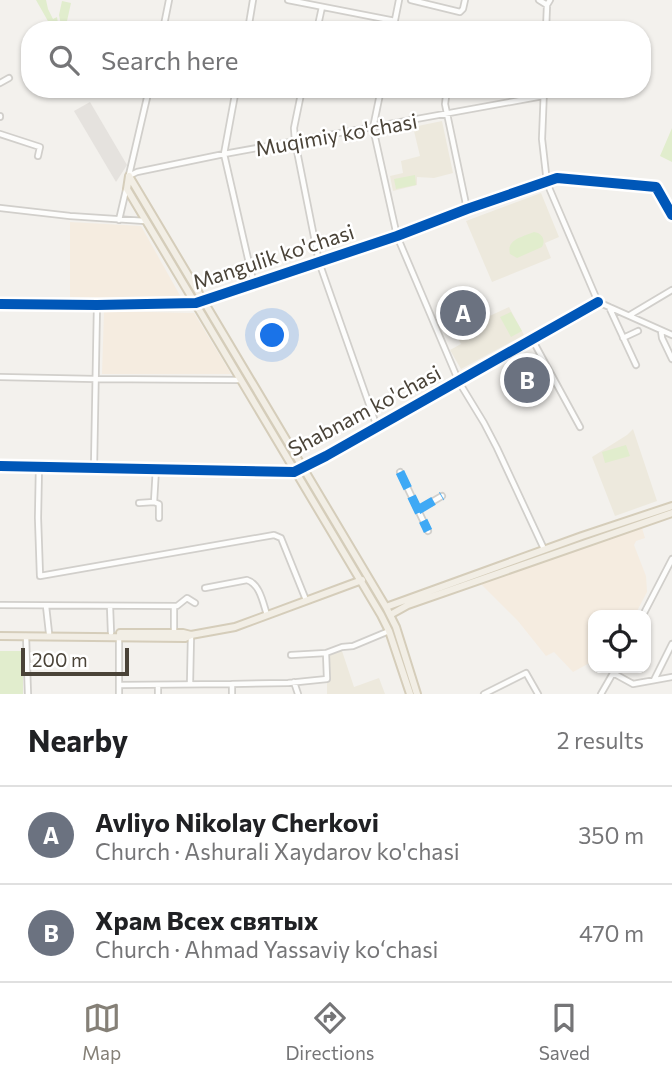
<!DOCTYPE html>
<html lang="en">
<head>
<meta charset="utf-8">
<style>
  :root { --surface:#fff; --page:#f6f6f6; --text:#202124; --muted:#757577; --line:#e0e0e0; --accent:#858077 }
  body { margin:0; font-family:Commissioner,sans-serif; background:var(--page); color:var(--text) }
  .controls { position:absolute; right:21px; bottom:21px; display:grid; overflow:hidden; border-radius:14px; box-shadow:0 2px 5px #0004 }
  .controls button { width:63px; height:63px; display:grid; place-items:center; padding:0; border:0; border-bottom:2px solid var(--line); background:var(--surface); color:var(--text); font:35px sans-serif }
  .scale { position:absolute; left:21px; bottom:18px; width:108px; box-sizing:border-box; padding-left:7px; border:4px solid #4a4338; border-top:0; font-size:19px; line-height:24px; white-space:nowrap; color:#4a4338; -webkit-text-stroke:5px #fff; paint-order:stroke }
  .you { position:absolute; left:273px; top:336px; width:24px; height:24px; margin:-18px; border:5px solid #fff; border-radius:50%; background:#1a73e8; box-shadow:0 0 0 10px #1a73e833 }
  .badge { display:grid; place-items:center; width:46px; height:46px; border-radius:50%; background:var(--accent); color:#fff; font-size:23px; font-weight:700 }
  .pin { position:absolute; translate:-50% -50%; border:4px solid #fff; box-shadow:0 2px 7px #0006 }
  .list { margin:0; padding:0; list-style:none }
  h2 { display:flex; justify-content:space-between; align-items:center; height:91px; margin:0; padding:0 28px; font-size:30px }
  h2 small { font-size:23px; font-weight:400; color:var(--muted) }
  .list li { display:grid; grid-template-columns:46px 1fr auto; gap:21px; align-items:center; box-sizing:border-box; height:98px; padding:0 28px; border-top:2px solid var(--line) }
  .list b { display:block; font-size:26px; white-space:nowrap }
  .list p { margin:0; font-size:23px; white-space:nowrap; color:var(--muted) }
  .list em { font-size:23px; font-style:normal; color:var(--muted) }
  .icon { flex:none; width:38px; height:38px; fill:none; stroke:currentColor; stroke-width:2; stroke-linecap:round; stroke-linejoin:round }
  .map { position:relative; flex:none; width:672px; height:694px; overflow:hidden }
  .search { position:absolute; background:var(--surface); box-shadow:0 2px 5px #0004; left:21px; right:21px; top:21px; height:77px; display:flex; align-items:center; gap:18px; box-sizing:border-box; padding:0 24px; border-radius:28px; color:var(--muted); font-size:26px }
  .sheet { height:287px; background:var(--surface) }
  nav { display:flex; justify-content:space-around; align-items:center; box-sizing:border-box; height:98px; border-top:2px solid var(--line); background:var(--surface); font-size:19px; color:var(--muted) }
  nav a { display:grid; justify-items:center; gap:4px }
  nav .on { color:var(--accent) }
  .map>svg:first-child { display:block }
  .commercial { fill:#f5ece0 }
  .education { fill:#ede9dd }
  .green { fill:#e1edcd }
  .parking { fill:#e5e2de }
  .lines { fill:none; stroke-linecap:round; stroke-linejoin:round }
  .minor-casing { stroke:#d1cfcb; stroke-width:8 }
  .major-casing { stroke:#d5cdba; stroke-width:10 }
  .minor { stroke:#fdfdfc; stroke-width:4.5 }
  .major { stroke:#f2eee5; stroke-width:6 }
  .quiet { stroke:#3fa9f5; stroke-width:9; stroke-dasharray:18 9; stroke-linecap:butt }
  .cycleway-casing { stroke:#fff; stroke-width:15 }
  .cycleway { stroke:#0057b8; stroke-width:10 }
  .labels { text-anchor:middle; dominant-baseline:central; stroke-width:5; stroke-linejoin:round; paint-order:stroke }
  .street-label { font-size:21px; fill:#4a4338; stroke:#fff }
</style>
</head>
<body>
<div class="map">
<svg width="672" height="694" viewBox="0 0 672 694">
  <rect width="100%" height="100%" fill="#f3f1ed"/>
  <path class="commercial" d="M70,222L141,226L182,299L70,297Z
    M104,311L194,313L231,374H102Z
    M642,528L645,538L636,541L634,545L646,576L647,592L635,615H593V661L573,672L554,652L546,656L518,621L481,584Z"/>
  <path class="education" d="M442,121L453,173L434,178L417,177V185L393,191L390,176L403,173L401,161L420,156L413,127Z
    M541,193L559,237L545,243L551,258L492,282L466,221Z
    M509,307L524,335L461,369L450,350L461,344L455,332Z
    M633,429L657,501L615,516L592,457L627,435Z
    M342,651L354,687L379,678L385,694H327V656Z"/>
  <path class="green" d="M36,0H46L48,9L53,19L57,17L59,30H53Z
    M62,1L71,3L65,30H62L59,15Z
    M672,128V162L660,156Z
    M415,175L416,185L396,189L394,179Z
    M534,232C542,233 546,240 542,247L517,258L510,254C506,239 523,237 534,232Z
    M511,312L522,331L511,337L500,317Z
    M626,445L630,456L605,463L602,452Z
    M0,651H23V694H0Z"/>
  <path class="parking" d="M90,102L127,165L116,182L74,111Z"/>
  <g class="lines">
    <g class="minor-casing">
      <path id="minor" d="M288,0L395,21
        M411,0L460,12L463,9L465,0
        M539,0L547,5
        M163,30L169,0
        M248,30L253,0
        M317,30L322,7
        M393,30L399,0
        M546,30L547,5L550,0
        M0,83L9,78
        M236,89L224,154L254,285
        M302,89L294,128L295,141L319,262L377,427
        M381,89L373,128L397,236L459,382L484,423L497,448L544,549
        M447,89L445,104L467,209
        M544,89L542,139L547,183L598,302L672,335
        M0,116V117
        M0,134L40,147L38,156
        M129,175L149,89
        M129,176L137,172L224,154L543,96
        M0,208L70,216L145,221
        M119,220L126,190
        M0,304L97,305L196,303L397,236L467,209L557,178L656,187L672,215
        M609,307L636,365
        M630,315L672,290
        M661,331L662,338L672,359
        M623,338L638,331
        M532,339L580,427
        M0,377L95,379L241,380
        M0,466L294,472L326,456L598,302
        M39,466L38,518L40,576L274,535L281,538L306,600
        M94,467L97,305
        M156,468L154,502L159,504V518
        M400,472L428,531
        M139,503L154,502
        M418,510L442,496
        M205,588L247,580C260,584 263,603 267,615
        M0,605L177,606L187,598L195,603
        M46,606L49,633
        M110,606L111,633
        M643,615L672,559
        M174,633V606
        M26,636L28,694
        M119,637V694
        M291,655L326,653
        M613,673L633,684L672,677
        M654,680L672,644
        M294,682L298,694
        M190,684L191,635
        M119,685L232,684
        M158,694V685
        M232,694V684L288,683L327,679L326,653L342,647L353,646L389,631
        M484,694L526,673L538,694
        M601,694L616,668"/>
    </g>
    <g class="major-casing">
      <path id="major" d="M129,176L386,607L396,627L417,694
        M129,176L127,189L381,615L389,631L410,694
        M386,607L582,536L672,506
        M390,615L408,605L672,513
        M120,633H183L191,635
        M0,636L185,638L191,635L235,627L362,580"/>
    </g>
    <use href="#minor" class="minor"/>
    <use href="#major" class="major"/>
    <path class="quiet" d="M400,472L428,531
      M418,510L442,496"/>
    <g class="cycleway-casing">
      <path id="cycleway" d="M0,304L97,305L196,303L397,236L467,209L557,178L656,187L672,215
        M0,466L294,472L326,456L598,302"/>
    </g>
    <use href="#cycleway" class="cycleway"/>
  </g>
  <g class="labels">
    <g class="street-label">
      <text transform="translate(336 134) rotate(-10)">Muqimiy ko'chasi</text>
      <text transform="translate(273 256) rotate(-18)">Mangulik ko'chasi</text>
      <text transform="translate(364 410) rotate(-28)">Shabnam ko'chasi</text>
    </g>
  </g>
</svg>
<div class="controls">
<button><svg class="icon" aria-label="locate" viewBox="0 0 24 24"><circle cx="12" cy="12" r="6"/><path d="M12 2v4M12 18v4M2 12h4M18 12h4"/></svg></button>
</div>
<div class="scale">200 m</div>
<div class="you"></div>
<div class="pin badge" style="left:463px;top:313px;background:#6b7280">A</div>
<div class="pin badge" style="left:527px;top:380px;background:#6b7280">B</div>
<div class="search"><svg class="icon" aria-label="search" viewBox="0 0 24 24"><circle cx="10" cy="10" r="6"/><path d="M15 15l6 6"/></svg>Search here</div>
</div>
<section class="sheet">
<h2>Nearby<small>2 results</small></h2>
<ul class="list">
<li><span class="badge" style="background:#6b7280">A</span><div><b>Avliyo Nikolay Cherkovi</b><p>Church · Ashurali Xaydarov ko'chasi</p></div><em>350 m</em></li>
<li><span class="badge" style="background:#6b7280">B</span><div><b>Храм Всех святых</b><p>Church · Ahmad Yassaviy koʻchasi</p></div><em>470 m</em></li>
</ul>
</section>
<nav>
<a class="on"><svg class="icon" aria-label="map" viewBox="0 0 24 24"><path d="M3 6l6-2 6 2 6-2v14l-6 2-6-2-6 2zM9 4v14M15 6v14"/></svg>Map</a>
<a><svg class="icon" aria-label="directions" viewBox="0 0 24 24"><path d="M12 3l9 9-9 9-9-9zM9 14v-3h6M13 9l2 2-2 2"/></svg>Directions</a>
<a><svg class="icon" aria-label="saved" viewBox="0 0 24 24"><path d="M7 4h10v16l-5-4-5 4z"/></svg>Saved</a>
</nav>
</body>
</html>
